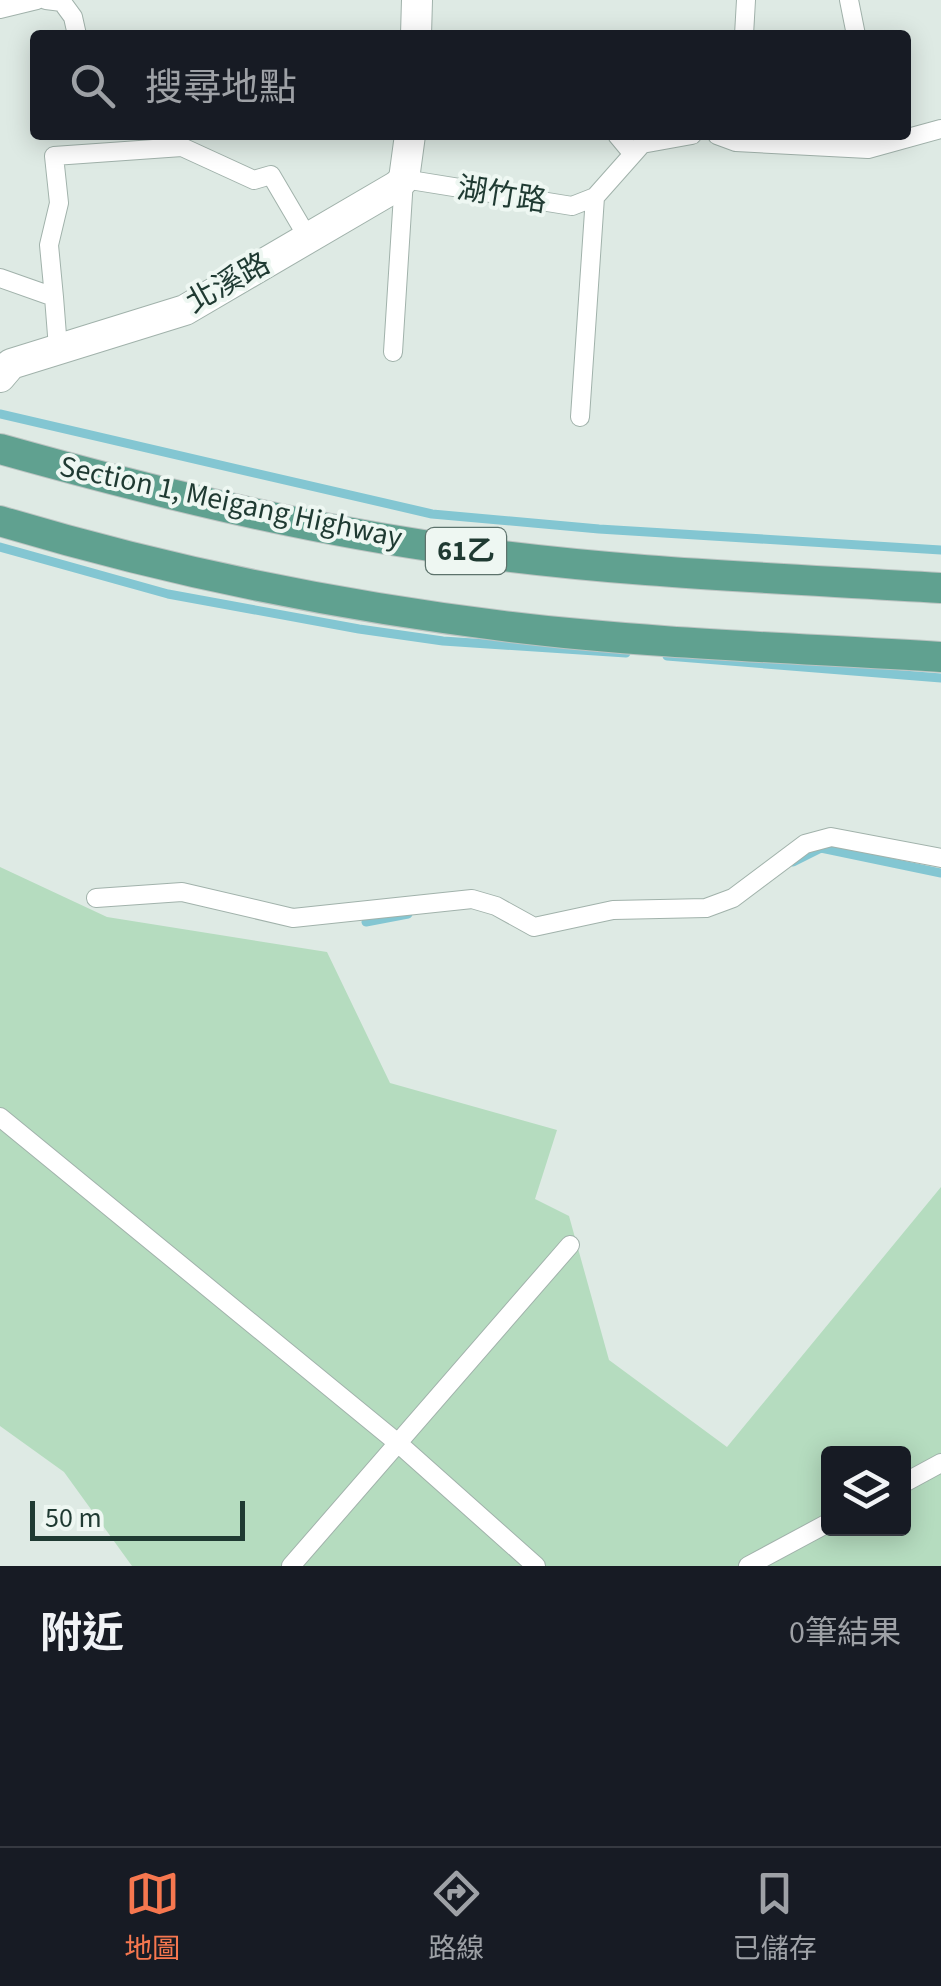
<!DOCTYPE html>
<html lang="zh-TW">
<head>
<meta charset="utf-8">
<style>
  :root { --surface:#171b24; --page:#242831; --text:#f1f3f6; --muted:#9ea1a6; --line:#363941; --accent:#f6774f }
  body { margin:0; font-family:"Source Sans 3","Noto Sans TC",sans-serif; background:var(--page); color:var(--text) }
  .controls { position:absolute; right:30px; bottom:30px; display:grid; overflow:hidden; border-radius:10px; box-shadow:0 5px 25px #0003 }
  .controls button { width:90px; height:90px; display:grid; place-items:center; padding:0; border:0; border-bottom:2px solid var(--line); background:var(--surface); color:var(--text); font:50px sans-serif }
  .scale { position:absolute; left:30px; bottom:25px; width:215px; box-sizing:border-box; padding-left:10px; border:5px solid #1f3a32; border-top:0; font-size:28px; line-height:35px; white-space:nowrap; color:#1f3a32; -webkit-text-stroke:8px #eef7f2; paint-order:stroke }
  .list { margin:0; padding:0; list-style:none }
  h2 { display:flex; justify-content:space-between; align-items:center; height:130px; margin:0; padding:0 40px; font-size:42px }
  h2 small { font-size:32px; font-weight:400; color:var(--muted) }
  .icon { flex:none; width:55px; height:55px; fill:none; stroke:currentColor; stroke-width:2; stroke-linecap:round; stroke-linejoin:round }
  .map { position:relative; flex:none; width:941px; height:1566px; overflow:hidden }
  .search { position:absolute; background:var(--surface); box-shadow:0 5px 25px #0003; left:30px; right:30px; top:30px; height:110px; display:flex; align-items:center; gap:25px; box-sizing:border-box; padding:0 35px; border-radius:10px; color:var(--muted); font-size:38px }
  .sheet { height:280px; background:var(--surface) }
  nav { display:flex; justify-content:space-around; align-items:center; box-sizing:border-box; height:140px; border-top:2px solid var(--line); background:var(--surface); font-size:28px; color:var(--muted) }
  nav a { display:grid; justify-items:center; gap:5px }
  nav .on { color:var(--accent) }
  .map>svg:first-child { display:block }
  .green { fill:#b5dcbf; fill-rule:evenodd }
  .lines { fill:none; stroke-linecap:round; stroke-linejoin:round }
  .stream { stroke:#83c6d2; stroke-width:9 }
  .service-casing { stroke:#a1b2ab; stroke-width:20 }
  .minor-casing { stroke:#a1b2ab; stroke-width:32 }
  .primary-casing { stroke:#bcc4c2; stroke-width:32 }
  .service { stroke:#fff; stroke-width:18 }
  .minor { stroke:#fff; stroke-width:30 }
  .primary { stroke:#60a190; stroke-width:30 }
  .labels { text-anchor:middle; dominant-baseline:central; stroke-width:8; stroke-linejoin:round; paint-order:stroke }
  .shield { fill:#eef7f2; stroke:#5d736c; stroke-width:2.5 }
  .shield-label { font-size:28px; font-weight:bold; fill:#1f3a32 }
  .street-label { font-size:30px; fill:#1f3a32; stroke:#eef7f2 }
</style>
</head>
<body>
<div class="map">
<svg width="941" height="1566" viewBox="0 0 941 1566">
  <rect width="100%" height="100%" fill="#deeae4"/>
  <path class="green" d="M0,867L107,917L327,952L390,1083L557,1130L535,1199L569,1216L609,1360L727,1447L941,1187V1566H132L64,1472L0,1426ZM828,1454H904V1528H828Z"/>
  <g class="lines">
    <path class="stream" d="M0,414L432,514L599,529L941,550
      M0,547L168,594L359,629L443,641L626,653
      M667,656L941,678
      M793,862L821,848L941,873
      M366,922L408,914"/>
    <g class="service-casing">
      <path id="service" d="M46,0L62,2L73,17L77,35
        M849,0L856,35
        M0,9L37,0
        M744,35L746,0
        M617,135L632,153
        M717,135L736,142L868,149L941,129
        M0,278L54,297L58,348
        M54,297L49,245L59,203L54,156L182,147L254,180L271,175L308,238
        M393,352L404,179L572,206L595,197L642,144L692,135
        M580,417L595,197
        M96,898L182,892L293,918L472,899L496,906L534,927L613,910L706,908L733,898L805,844L831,837L941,858
        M0,1117L399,1444L536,1566
        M904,1483L941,1463
        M291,1566L570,1245
        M748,1566L828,1523"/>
    </g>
    <g class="minor-casing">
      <path id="minor" d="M416,35L417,0
        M0,377L11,364L185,310L397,186L404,179L410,135"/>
    </g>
    <g class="primary-casing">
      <path id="primary" d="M0,449C150,491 303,529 458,550C618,573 780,578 941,588
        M0,521C167,571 338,606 511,627C654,644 797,648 941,657"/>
    </g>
    <use href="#service" class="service"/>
    <use href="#minor" class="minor"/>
    <use href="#primary" class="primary"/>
  </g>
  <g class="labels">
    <rect class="shield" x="426" y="528" width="80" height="46" rx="8"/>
    <g class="shield-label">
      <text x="466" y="551">61乙</text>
    </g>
    <g class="street-label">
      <text transform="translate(502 195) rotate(9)">湖竹路</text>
      <text transform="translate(228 283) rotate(-29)">北溪路</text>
      <text transform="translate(231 502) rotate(12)">Section 1, Meigang Highway</text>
    </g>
  </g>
</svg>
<div class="controls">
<button><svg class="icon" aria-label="layers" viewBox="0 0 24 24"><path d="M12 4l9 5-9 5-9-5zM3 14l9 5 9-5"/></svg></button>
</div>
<div class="scale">50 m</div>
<div class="search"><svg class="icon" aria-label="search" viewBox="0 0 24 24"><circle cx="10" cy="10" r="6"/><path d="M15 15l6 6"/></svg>搜尋地點</div>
</div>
<section class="sheet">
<h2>附近<small>0筆結果</small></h2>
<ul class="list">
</ul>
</section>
<nav>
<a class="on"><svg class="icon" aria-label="map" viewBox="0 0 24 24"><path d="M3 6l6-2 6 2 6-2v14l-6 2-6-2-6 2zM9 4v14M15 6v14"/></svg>地圖</a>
<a><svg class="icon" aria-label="directions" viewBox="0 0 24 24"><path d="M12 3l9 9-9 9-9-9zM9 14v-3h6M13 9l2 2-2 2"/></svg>路線</a>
<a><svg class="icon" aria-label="saved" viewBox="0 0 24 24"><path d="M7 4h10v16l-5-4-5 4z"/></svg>已儲存</a>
</nav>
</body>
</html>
